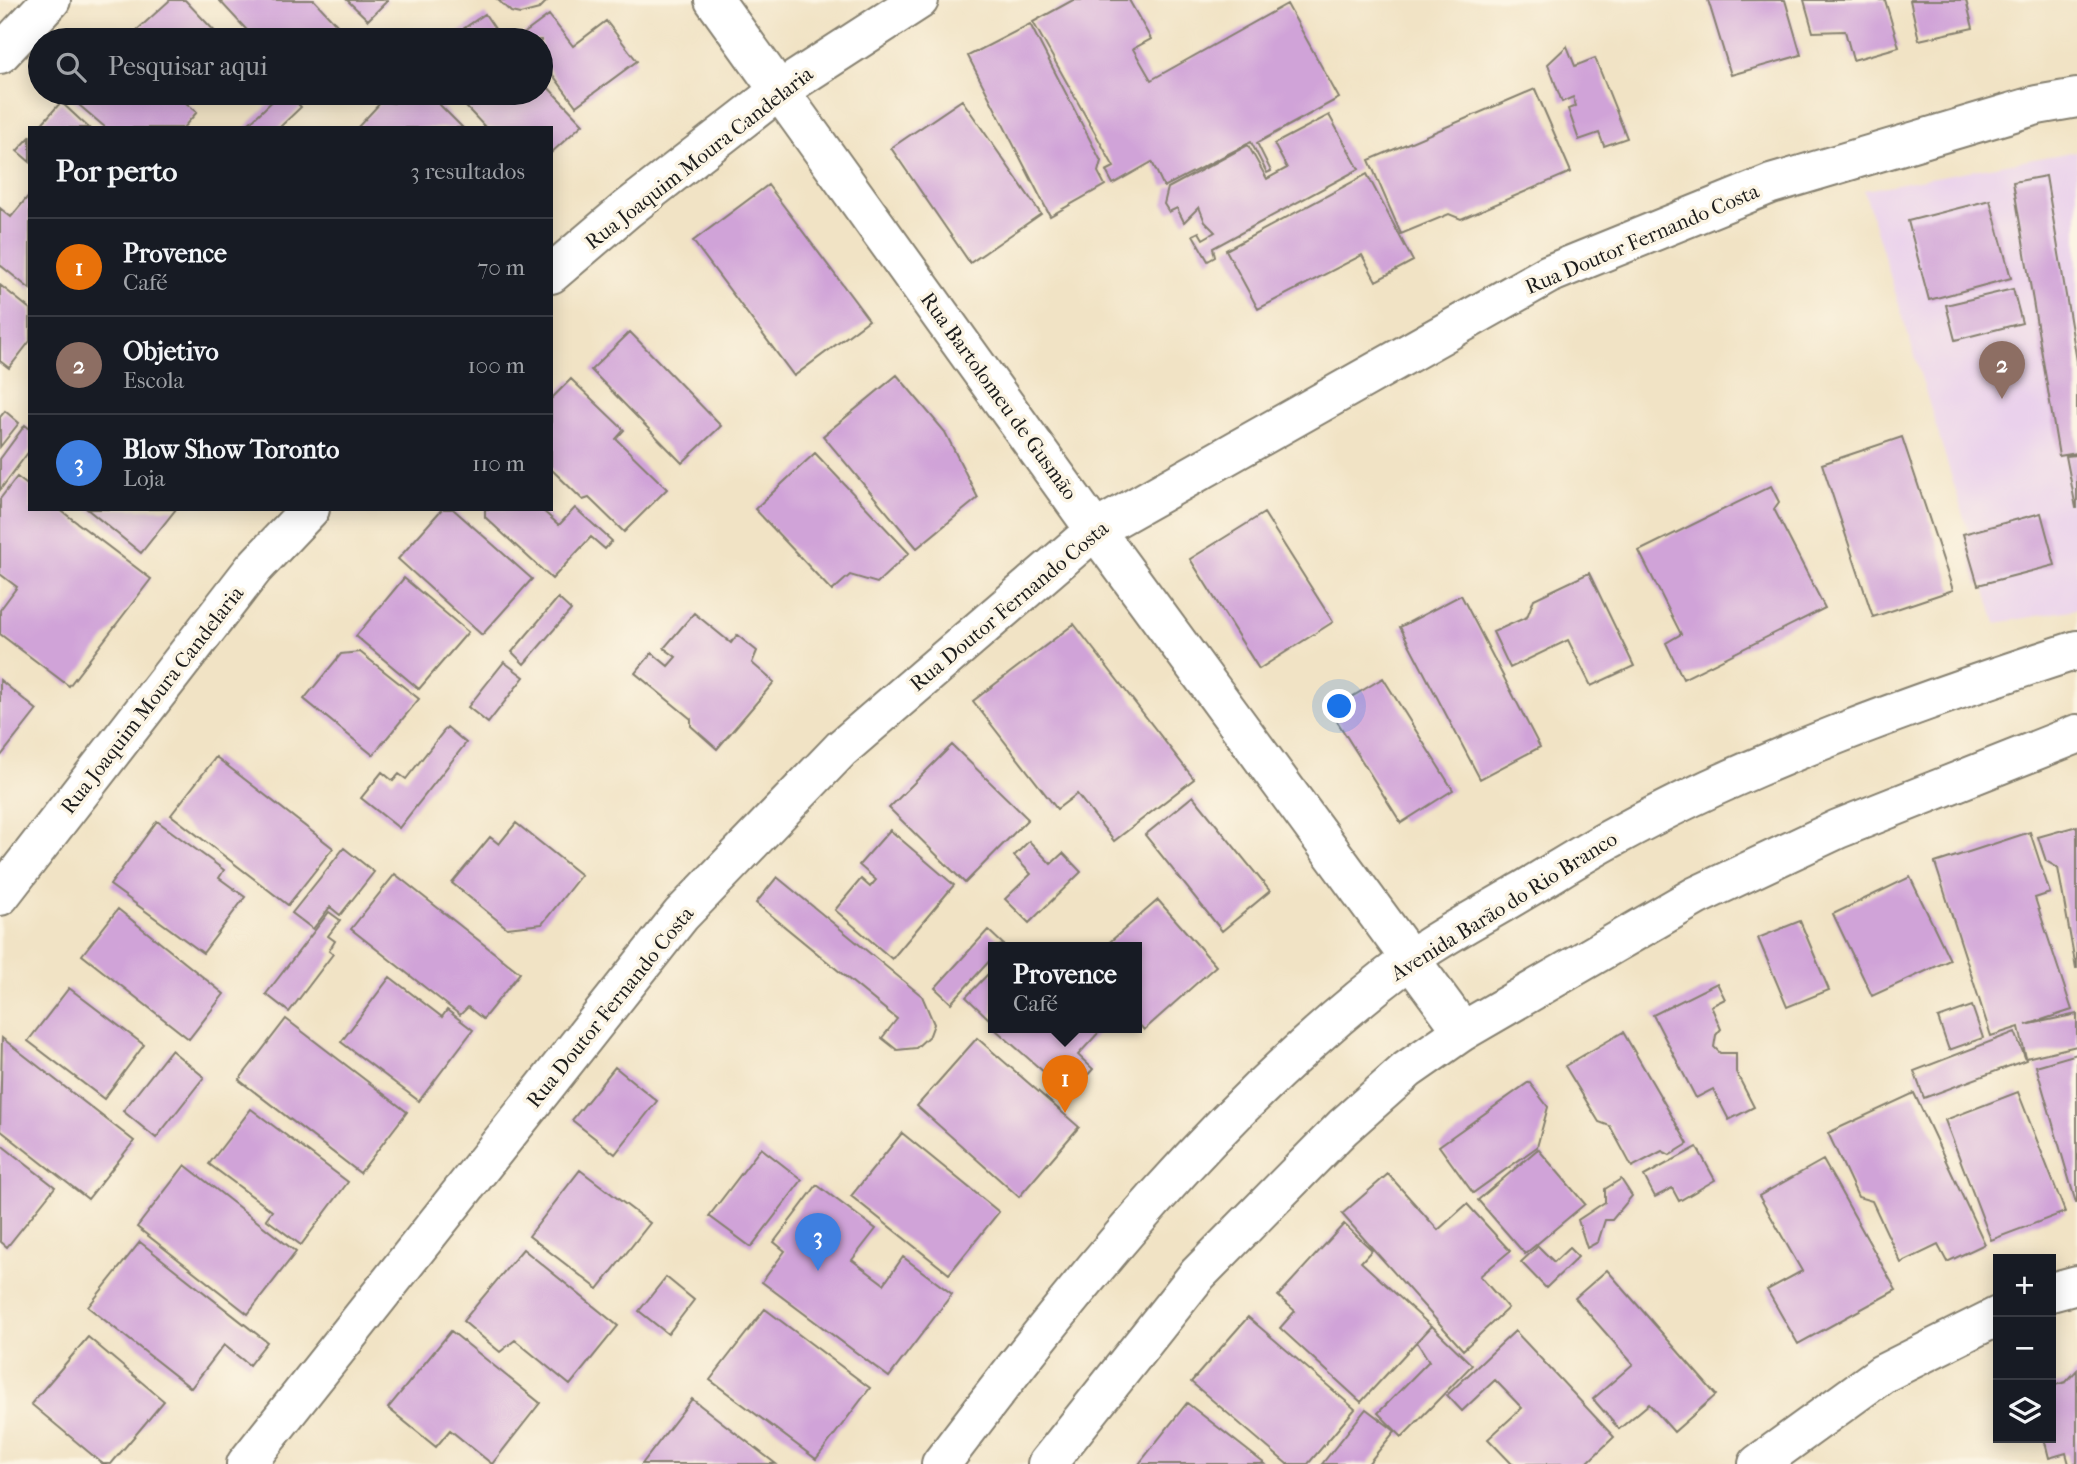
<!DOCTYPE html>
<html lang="pt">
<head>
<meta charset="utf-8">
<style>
  :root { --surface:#171b24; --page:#20242c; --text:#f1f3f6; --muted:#9ea1a6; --line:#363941; --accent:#ea580c }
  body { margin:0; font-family:"IM FELL French Canon",serif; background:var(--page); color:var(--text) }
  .controls { position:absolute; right:21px; bottom:21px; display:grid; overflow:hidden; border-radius:0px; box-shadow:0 4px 18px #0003 }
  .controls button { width:63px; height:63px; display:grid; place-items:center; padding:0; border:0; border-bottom:2px solid var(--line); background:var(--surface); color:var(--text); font:35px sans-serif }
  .you { position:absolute; left:1340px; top:707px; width:24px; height:24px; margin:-18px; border:5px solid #fff; border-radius:50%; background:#1a73e8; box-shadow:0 0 0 10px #1a73e833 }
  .badge { display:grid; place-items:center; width:46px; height:46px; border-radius:50%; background:var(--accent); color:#fff; font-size:23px; font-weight:700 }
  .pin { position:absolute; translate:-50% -58px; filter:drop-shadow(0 2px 4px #0008) }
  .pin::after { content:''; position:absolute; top:37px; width:24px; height:21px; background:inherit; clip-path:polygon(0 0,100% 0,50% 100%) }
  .popup { position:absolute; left:988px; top:942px; width:154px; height:91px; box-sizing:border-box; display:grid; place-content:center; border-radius:0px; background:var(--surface); filter:drop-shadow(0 2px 5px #0005); font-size:23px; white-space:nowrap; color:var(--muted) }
  .popup b { font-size:26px; color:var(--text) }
  .popup::after { content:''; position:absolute; left:50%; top:100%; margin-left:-14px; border:14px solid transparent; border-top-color:var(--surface) }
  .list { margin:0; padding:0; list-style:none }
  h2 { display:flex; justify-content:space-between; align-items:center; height:91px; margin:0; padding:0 28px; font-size:30px }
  h2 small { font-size:23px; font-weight:400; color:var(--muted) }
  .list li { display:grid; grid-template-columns:46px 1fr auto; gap:21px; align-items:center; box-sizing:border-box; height:98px; padding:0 28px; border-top:2px solid var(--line) }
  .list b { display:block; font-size:26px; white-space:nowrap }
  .list p { margin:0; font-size:23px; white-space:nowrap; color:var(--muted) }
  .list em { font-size:23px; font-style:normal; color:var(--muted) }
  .icon { flex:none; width:38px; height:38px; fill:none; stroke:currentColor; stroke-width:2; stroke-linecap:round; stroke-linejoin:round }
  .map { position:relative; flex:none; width:2077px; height:1464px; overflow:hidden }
  .search { position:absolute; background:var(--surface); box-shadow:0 4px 18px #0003; left:28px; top:28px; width:525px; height:77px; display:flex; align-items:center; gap:18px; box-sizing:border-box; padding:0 24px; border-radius:38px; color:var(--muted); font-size:26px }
  .panel { position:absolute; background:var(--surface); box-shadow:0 4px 18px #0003; left:28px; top:126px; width:525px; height:385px; border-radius:0px }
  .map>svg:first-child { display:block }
  .built { fill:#ead1ec }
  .building { fill:#d0a3d8 }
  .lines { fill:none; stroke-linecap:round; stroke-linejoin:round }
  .street-casing { stroke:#868070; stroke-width:42 }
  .secondary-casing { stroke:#868070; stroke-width:42 }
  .street { stroke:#fff; stroke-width:38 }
  .secondary { stroke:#fff; stroke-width:38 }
  .labels { text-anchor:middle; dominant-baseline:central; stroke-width:7; stroke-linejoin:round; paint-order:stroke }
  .street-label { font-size:21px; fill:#1c1c1c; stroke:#fcf5e5 }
</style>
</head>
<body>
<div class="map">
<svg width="2077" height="1464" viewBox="0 0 2077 1464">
  <rect width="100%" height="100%" fill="#fcf5e5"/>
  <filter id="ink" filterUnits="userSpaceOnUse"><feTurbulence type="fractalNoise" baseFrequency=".0143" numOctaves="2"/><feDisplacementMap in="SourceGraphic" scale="14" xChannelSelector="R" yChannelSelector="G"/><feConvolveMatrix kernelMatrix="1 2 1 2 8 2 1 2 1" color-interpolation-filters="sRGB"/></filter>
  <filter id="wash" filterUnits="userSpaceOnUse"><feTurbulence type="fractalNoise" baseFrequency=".00686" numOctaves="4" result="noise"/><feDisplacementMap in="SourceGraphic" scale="28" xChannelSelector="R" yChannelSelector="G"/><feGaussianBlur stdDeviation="1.57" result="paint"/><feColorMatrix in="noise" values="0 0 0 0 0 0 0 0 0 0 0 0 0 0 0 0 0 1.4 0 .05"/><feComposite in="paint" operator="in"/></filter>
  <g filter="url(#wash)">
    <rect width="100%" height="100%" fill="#f1e3c5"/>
    <path class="built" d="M2077,151V609L1996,623L1864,190Z"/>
    <g id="blocks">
      <path class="building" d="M170,0H185L223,40H146L137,30Z
        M219,0H314L351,40H256Z
        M347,0H388L368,20Z
        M498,0H548L539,9L520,14L511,12Z
        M1073,0H1129L1151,39L1133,49L1151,80L1287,4L1339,98L1257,143L1271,171L1267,173L1251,142L1164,187L1152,162L1113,184L1106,171L1114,167L1033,22Z
        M1708,0H1785L1801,55L1731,75Z
        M1804,0H1885L1899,47L1853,60L1845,31L1813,32Z
        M1910,0H1966L1973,28L1919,40Z
        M485,14L502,39L500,40H447Z
        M549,15L573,46L606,21L637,61L576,106L541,59V40H527L522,35Z
        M1030,24L1101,161L1098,172L1105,185L1050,216L968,56Z
        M1567,46L1575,66L1595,58L1627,138L1604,146L1599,133L1579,140L1568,109L1576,106L1573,97L1562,102L1548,64Z
        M541,80L583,124L551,153V128H486L453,93H541Z
        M1535,89L1571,172L1461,219L1449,214L1401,234L1369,160Z
        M65,93H174L197,112L183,128H106Z
        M281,93H288L301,107L279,128H244Z
        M404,93H428L463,128H357L382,101L394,103Z
        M962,100L1041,214L970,263L891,148Z
        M61,102L89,128H38Z
        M1329,115L1359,169L1213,248L1215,257L1208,261L1193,235L1199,232L1203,239L1215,232L1205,222L1199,207L1184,222L1177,208L1169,212L1164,204L1168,188L1248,145L1267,179L1287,168L1274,144Z
        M30,137V162L17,151Z
        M1367,174L1413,261L1376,281L1362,255L1258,309L1226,250Z
        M2046,176L2077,361V453L2059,456L2013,182Z
        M768,185L869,320L794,376L693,241Z
        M30,194V289L0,265V208L11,217Z
        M1990,200L2011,278L1929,300L1908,221Z
        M0,285L30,309V341L9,368L0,361Z
        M2013,289L2022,323L1955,340L1946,305Z
        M630,332L721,426L682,463L591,370Z
        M897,375L945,432L978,498L917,548L823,436Z
        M571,379L624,430L616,439L667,489L624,532L589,498L583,500L551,469V399Z
        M5,411L19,423L0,447V417Z
        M25,425L30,429V450L0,490V459Z
        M1902,437L1953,590L1873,617L1822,464Z
        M815,453L909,553L877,583L850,575L832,591L755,509Z
        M2077,455V508H2076L2066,456Z
        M17,477L30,487V509H59L151,579L69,686L0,634V610L17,587L0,574V499Z
        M1771,486L1779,502L1774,509L1825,608L1683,679L1666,643L1681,634L1639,551Z
        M575,508L612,541L605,549L591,537L552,579L485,517V509H541L559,525Z
        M87,509H176L141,553Z
        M442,509H453L532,579L482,635L398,559Z
        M1264,513L1333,622L1259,669L1190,559Z
        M2041,513L2055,565L1978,585L1963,534Z
        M1589,573L1634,666L1591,686L1568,640L1510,668L1493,632L1527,617L1534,599Z
        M404,578L468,632L419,689L356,636Z
        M1461,595L1540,747L1480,779L1400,627Z
        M558,598L571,610L524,664L512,652Z
        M694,613L731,643L737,635L757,651L752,663L774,682L717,749L691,726V719L635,673L652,653L668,666L676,657L664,648Z
        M1074,624L1194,779L1114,841L1077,794L1057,809L973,701Z
        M360,652L419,699L373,755L304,699L341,654Z
        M504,662L524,677L488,723L468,707Z
        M1383,678L1453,790L1401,823L1330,710Z
        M0,680L37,710L0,757Z
        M447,727L466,743L399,828L361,798L382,772L393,781L399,774L406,779Z
        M952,745L1028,819L965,883L889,808Z
        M216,757L333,848L288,905L171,815Z
        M1193,796L1270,891L1222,931L1145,835Z
        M157,821L224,870L219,878L245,897L203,953L110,885Z
        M516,823L581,875L542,924L507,928L452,883L490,837L499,844Z
        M2077,826V968H2076L2058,868L2046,861L2038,837Z
        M890,830L954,885L892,959L835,910L861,879L870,887L876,880L859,865Z
        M2030,832L2050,893L2035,898L2072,1010L2026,1025L2077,1014V1046L2026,1058L2019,1027L1991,1036L1935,863Z
        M1029,841L1051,864L1063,853L1081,872L1029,923L1005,899L1031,874L1014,856Z
        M344,848L374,872L340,915L330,907L313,929L292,913Z
        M395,874L520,973L483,1019L468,1007L460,1015L351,929Z
        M777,877L922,996L934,1024L930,1035L916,1048L897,1050L882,1038L897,1019L756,903Z
        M1910,877L1950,960L1872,996L1833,914Z
        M1158,900L1216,966L1144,1030L1137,1022V947H1104Z
        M118,909L224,994L189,1039L82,955Z
        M329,912L340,920L328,936L335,941L329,951L333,954L289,1012L266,994Z
        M1800,921L1829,990L1787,1007L1758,938Z
        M988,930L1004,945L993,947V957L951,1003L935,988Z
        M990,972L993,975V1014L989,1019L966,997Z
        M390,977L442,1017L447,1010L473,1030L419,1101L341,1042Z
        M1717,983L1725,999L1711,1006L1721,1029L1716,1035L1714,1047L1720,1053H1736V1072L1754,1107L1729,1120L1713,1089L1696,1098L1653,1015Z
        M69,988L144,1045L104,1099L28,1041Z
        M1972,1006L1983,1038L1949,1050L1938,1018Z
        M286,1019L407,1112L360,1173L239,1080Z
        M999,1027H1096L1100,1031L1078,1055L1093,1069L1070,1095L996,1030Z
        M1623,1032L1688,1144L1670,1155L1662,1151L1632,1167L1610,1126L1599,1122L1565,1066Z
        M2015,1032L2026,1060L1924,1098L1914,1071Z
        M2,1038L134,1141L88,1199L0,1130Z
        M977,1038L1079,1127L1019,1197L917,1106Z
        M171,1050L204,1077L156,1138L123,1111Z
        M2077,1054V1203H2076L2036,1066Z
        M615,1067L657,1101L615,1154L572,1120Z
        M1529,1082L1548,1107L1537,1147L1473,1193L1439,1146Z
        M2018,1092L2065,1212L1991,1240L1945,1120Z
        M1914,1093L1985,1244L1947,1262L1938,1245L1901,1263L1872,1201L1858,1197L1828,1133Z
        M251,1109L348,1182L301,1245L266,1219L272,1211L209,1164Z
        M902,1133L999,1212L949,1274L851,1196Z
        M0,1144L55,1187L7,1247L0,1241Z
        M1697,1147L1715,1180L1679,1201L1672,1188L1655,1197L1644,1176Z
        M761,1148L802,1180L751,1247L709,1216Z
        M1538,1149L1585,1204L1525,1254L1478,1200Z
        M1823,1160L1896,1290L1798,1344L1767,1290L1802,1271L1759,1196Z
        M185,1165L296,1252L248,1314L137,1227Z
        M580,1170L650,1223L598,1289L529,1236Z
        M1388,1174L1438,1230L1467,1204L1510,1251L1480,1276L1508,1308L1463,1350L1342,1214Z
        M1621,1179L1632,1196L1612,1220H1605L1598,1242L1587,1248L1578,1220L1605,1202V1189Z
        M817,1185L876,1229L852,1260L884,1284L903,1257L952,1294L889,1377L762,1282L785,1251L774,1242Z
        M1344,1224L1372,1250L1361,1262L1431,1326L1361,1402L1280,1328L1295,1311L1278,1296Z
        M140,1242L267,1342L249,1365L224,1345L191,1388L88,1307Z
        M1538,1246L1554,1262L1569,1248L1578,1257L1546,1288L1521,1262Z
        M523,1249L618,1326L570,1385L515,1340L500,1352L463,1321Z
        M1607,1270L1716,1395L1674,1432L1649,1404L1619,1429L1593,1399L1633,1364L1575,1298Z
        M666,1277L694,1300L668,1334L639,1311Z
        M765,1309L870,1388L816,1459L710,1380Z
        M1248,1317L1355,1409L1308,1464H1287L1191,1382Z
        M1432,1326L1472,1365L1402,1437L1378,1413L1429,1361L1417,1342Z
        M451,1331L540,1403L492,1464L450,1430L436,1447L388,1408Z
        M1515,1331L1614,1437L1586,1464H1512L1488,1439L1522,1408L1495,1380L1462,1411L1447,1395Z
        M88,1337L164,1401L111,1464H103L31,1404Z
        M2077,1370V1464H2069L2066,1453L2049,1458L2044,1438H2051V1386L2066,1382Z
        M692,1399L776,1464H642Z
        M1187,1403L1265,1464H1139Z
        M1366,1409L1395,1431L1368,1464H1322Z"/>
    </g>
  </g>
  <g filter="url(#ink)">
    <use href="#blocks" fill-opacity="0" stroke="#868070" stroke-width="2"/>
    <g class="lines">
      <g class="street-casing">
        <path id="street" d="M714,0L1095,530L1463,1031
          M0,54L51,0
          M551,274L626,210L780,90L919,0
          M0,896L254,568L310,509
          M2051,1292L2077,1285
          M246,1464L681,915L841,749L1095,530L1549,274L1771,184L2037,105L2077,98
          M1758,1464L1882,1374L1998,1316"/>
      </g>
      <g class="secondary-casing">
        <path id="secondary" d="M941,1464C1079,1282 1225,1098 1409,960C1443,935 1483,915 1519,893C1550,875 1580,855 1612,838C1753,760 1923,700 2077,650
          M1047,1464L1198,1274L1343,1127L1407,1070L1463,1031L1696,896L1838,829L2077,734"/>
      </g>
      <use href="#street" class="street"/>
      <use href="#secondary" class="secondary"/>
    </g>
  </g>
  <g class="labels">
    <g class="street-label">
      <text transform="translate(699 158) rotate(-38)">Rua Joaquim Moura Candelaria</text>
      <text transform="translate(1642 239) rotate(-23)">Rua Doutor Fernando Costa</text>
      <text transform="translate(999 396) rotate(54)">Rua Bartolomeu de Gusmão</text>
      <text transform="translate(1009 606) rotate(-40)">Rua Doutor Fernando Costa</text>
      <text transform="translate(152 700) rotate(-52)">Rua Joaquim Moura Candelaria</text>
      <text transform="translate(1504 906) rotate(-32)">Avenida Barão do Rio Branco</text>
      <text transform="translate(610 1007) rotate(-51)">Rua Doutor Fernando Costa</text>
    </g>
  </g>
</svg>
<div class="controls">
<button>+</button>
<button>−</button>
<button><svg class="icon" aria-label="layers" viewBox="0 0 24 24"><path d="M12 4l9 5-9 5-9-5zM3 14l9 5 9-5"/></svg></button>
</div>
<div class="you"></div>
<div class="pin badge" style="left:1065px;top:1113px;background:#e8710a">1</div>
<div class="popup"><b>Provence</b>Café</div>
<div class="pin badge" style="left:2002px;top:399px;background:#8d6e63">2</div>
<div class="pin badge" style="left:818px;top:1271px;background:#3f7fe0">3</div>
<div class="search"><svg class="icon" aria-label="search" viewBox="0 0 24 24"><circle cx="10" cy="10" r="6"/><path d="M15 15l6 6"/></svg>Pesquisar aqui</div>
<section class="panel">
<h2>Por perto<small>3 resultados</small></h2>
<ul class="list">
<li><span class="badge" style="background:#e8710a">1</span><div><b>Provence</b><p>Café</p></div><em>70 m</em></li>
<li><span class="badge" style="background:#8d6e63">2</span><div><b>Objetivo</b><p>Escola</p></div><em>100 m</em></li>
<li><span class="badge" style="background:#3f7fe0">3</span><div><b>Blow Show Toronto</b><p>Loja</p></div><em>110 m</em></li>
</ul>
</section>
</div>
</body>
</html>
